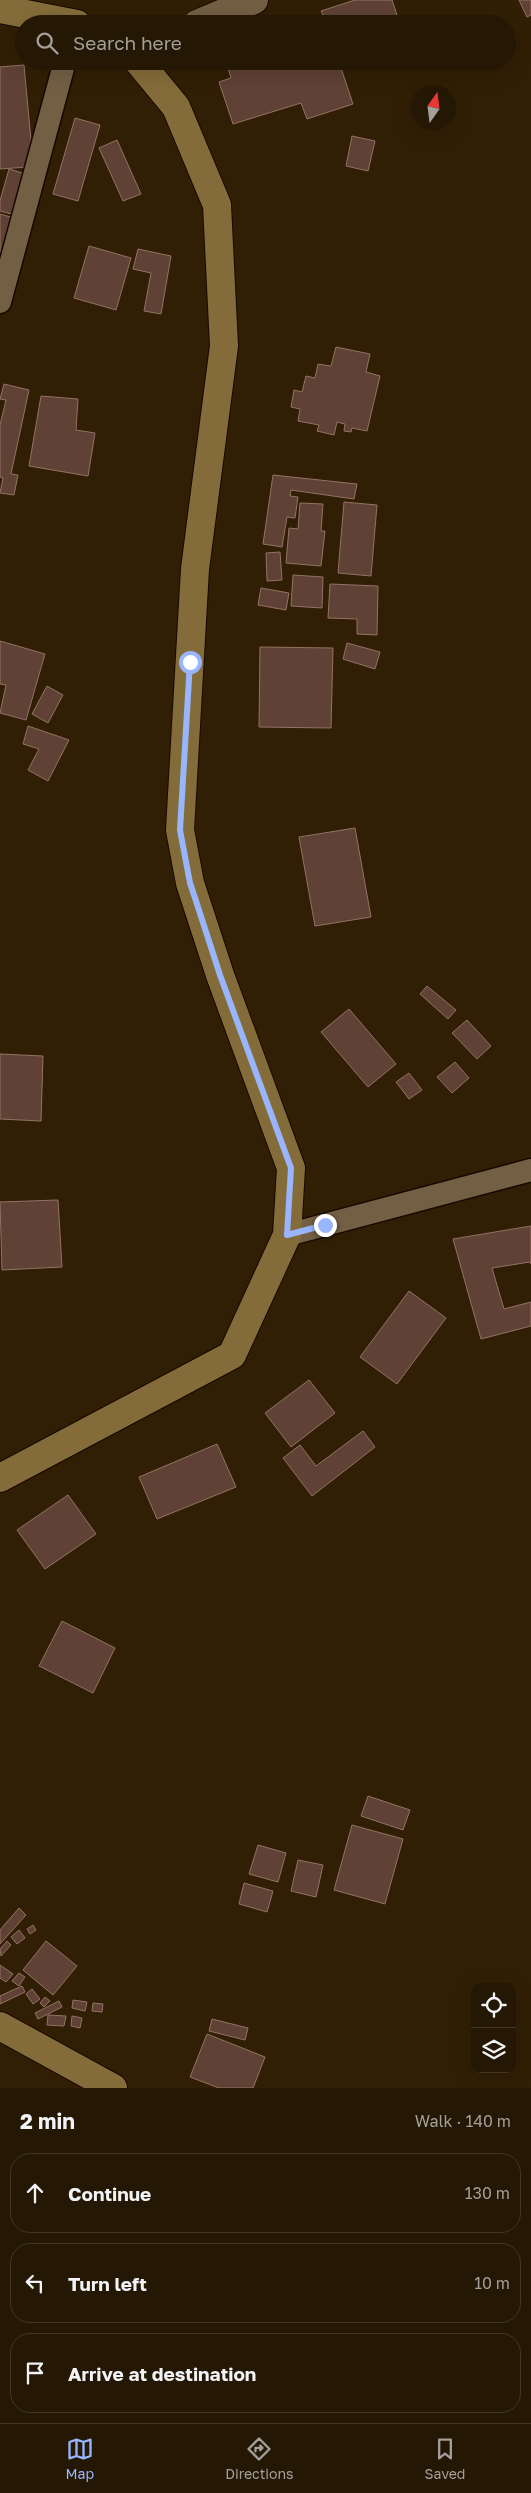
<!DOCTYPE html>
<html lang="en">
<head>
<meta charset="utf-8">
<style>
  :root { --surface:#241704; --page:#302413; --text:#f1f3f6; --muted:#a39f9a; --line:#413626; --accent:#99b5fd }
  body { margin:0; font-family:"Golos Text",sans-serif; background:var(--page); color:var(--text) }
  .controls { position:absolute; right:15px; bottom:15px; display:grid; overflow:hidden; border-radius:10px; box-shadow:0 5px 20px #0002 }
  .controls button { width:45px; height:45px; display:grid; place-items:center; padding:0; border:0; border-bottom:1px solid var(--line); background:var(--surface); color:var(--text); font:25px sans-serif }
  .compass { position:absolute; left:411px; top:85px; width:45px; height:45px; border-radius:50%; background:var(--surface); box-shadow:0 5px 20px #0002; rotate:14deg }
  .stop { position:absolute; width:15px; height:15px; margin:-11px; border:4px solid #99b5fd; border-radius:50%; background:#fff }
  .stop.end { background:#99b5fd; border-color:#fff; box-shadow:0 1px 5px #0008 }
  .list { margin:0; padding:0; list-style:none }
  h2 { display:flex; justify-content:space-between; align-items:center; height:65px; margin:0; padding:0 20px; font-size:21px }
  h2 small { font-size:16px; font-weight:400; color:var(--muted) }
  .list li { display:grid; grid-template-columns:32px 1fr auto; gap:15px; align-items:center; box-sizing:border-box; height:80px; margin:0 10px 10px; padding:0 10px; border:1px solid var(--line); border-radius:20px }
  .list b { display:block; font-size:19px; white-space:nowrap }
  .list em { font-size:16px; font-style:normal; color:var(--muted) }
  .icon { flex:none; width:28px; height:28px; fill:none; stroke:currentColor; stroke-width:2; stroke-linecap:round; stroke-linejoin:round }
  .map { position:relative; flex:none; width:531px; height:2088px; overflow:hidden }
  .search { position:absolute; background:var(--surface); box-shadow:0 5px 20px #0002; left:15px; right:15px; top:15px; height:55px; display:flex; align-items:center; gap:12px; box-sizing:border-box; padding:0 18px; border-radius:28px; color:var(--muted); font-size:19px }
  .sheet { height:335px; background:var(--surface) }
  nav { display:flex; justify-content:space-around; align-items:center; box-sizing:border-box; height:70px; border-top:1px solid var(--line); background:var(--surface); font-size:14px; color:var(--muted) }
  nav a { display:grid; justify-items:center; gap:2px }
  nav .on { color:var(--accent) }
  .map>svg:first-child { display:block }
  .building { fill:#5f4135; stroke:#947265 }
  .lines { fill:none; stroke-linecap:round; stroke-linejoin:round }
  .minor-casing { stroke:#170800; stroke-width:25 }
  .tertiary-casing { stroke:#170800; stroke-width:30 }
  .secondary-casing { stroke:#170800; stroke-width:30 }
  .minor { stroke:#735f44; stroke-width:22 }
  .tertiary { stroke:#735f44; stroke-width:28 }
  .secondary { stroke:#846c3a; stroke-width:28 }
  .route { stroke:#99b5fd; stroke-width:6 }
</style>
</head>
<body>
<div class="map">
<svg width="531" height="2088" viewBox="0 0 531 2088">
  <rect width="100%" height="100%" fill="#301f05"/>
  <path class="building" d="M355,0H392L400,24H295L323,15L321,11Z
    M519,0H531V15L527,17Z
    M226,61H362L341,68L353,104L307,119L301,103L233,124L219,82L231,78Z
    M24,65L33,162L28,167L0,169V67Z
    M75,118L100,125L78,201L53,194Z
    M352,136L375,141L368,171L346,166Z
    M117,140L141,194L123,201L99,148Z
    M9,169L26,174L15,215L0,211V201Z
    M0,214L14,218L0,262Z
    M89,246L131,258L116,310L74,298Z
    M138,249L171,256L161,314L144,311L151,273L133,269Z
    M336,347L370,354L366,372L380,376L367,431L352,428L351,432L344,431L345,424L337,422L334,435L317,431L319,425L298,421L300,409L291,407L294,390L302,392L306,376L315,378L318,364L331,366Z
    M4,384L29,390L11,474L18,475L14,495L0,493L3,478L0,477V425L6,400L0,399Z
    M41,396L78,399L76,430L95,433L88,476L29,466Z
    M273,475L357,484L354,499L291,490L290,496L298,497L295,518L287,517L282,547L263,544Z
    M344,502L377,505L371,576L338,573Z
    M300,503L323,504L321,531H325L321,566L286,563L289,528L298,529Z
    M280,552L282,580L267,581L266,553Z
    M293,575L323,577L322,608L291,606Z
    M330,584L378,586L377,635L357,634V619L328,618Z
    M261,588L289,593L286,610L258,605Z
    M0,641L45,654L26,720L0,713L6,685L0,684Z
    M347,643L380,652L375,669L343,659Z
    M260,647L333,648L331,728L259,727Z
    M47,686L63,695L48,723L32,714Z
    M28,726L69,740L48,781L28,770L39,749L23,744Z
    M355,828L371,917L315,926L299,837Z
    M427,986L456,1010L448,1019L420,994Z
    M349,1009L396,1064L368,1087L321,1032Z
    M467,1020L491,1046L477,1059L452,1033Z
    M0,1054L43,1056L41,1121L0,1119Z
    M455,1062L469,1078L452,1093L437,1077Z
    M409,1073L422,1090L409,1099L396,1082Z
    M58,1200L62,1267L2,1270L0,1202Z
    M531,1226V1264L530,1262L492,1268L504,1309L531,1302V1326L481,1339L453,1239Z
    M409,1291L446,1318L397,1384L360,1357Z
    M309,1380L335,1413L291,1447L265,1413Z
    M363,1431L375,1447L312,1496L283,1458L300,1445L316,1466Z
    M217,1444L236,1487L157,1519L139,1477Z
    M68,1495L96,1534L45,1569L17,1530Z
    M62,1621L115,1648L93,1693L39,1666Z
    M368,1796L410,1810L403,1830L361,1816Z
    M352,1825L403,1839L385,1904L334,1890Z
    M258,1845L286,1853L278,1882L249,1874Z
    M298,1860L323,1865L316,1897L291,1891Z
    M244,1883L273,1891L267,1912L239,1904Z
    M19,1908L26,1915L0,1944V1930Z
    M33,1925L36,1930L30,1934L27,1929Z
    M19,1930L25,1938L17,1944L11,1937Z
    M7,1941L11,1945L1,1956L0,1949Z
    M46,1941L77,1966L53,1995L23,1970Z
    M0,1965L13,1974L6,1982L0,1978Z
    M19,1973L25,1977L19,1986L12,1981Z
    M22,1986L25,1992L0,2004V1996Z
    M32,1989L40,1999L33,2004L26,1994Z
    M45,1997L50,2001L44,2007L40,2003Z
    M73,2000L87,2002L85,2011L72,2008Z
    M59,2001L62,2007L38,2019L35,2013Z
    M93,2003L103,2004L102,2012L92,2011Z
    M48,2015L66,2016L64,2026L47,2025Z
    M72,2016L82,2018L80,2028L71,2026Z
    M212,2019L248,2028L245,2040L209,2031Z
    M207,2034L265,2057L253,2088H219L190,2077Z"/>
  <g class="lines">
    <g class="minor-casing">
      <path id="minor" d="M0,302L65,61
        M287,1235L531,1170"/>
    </g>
    <g class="tertiary-casing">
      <path id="tertiary" d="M197,24L254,0"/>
    </g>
    <g class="secondary-casing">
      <path id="secondary" d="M0,9L77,24
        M0,1478L232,1355L287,1235L291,1168L220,975L190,883L180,830L195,569L224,346L217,205L176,107L138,61
        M0,2026L113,2088"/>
    </g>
    <use href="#minor" class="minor"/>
    <use href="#tertiary" class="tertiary"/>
    <use href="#secondary" class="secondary"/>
  </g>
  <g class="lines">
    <path class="route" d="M190,662L180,830L190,883L196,901L220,975L291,1168L287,1235L325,1225"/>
  </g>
</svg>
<div class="controls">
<button><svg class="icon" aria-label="locate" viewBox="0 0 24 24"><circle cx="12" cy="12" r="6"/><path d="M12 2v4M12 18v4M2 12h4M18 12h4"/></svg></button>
<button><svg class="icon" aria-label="layers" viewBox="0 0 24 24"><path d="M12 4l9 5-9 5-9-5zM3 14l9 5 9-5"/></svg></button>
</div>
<svg class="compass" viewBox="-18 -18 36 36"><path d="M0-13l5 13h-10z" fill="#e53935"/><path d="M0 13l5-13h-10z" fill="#a39f9a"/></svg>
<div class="stop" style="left:190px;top:662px"></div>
<div class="stop end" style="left:325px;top:1225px"></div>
<div class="search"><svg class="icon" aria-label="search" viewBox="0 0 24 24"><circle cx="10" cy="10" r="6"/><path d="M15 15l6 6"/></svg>Search here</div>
</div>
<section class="sheet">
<h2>2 min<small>Walk · 140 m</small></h2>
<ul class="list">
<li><svg class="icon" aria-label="ahead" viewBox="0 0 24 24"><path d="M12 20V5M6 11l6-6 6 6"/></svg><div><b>Continue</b></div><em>130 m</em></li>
<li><svg class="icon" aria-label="left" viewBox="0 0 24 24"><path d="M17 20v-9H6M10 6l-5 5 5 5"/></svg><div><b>Turn left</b></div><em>10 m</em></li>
<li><svg class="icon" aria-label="arrive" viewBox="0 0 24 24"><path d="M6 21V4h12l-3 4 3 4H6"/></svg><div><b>Arrive at destination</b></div></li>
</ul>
</section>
<nav>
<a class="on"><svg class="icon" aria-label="map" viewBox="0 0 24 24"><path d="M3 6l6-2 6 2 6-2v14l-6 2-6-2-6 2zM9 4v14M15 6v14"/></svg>Map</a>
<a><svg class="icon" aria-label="directions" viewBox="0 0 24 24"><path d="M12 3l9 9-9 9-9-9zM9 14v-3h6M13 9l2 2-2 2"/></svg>Directions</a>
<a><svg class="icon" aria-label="saved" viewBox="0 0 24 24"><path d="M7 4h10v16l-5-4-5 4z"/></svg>Saved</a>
</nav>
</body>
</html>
